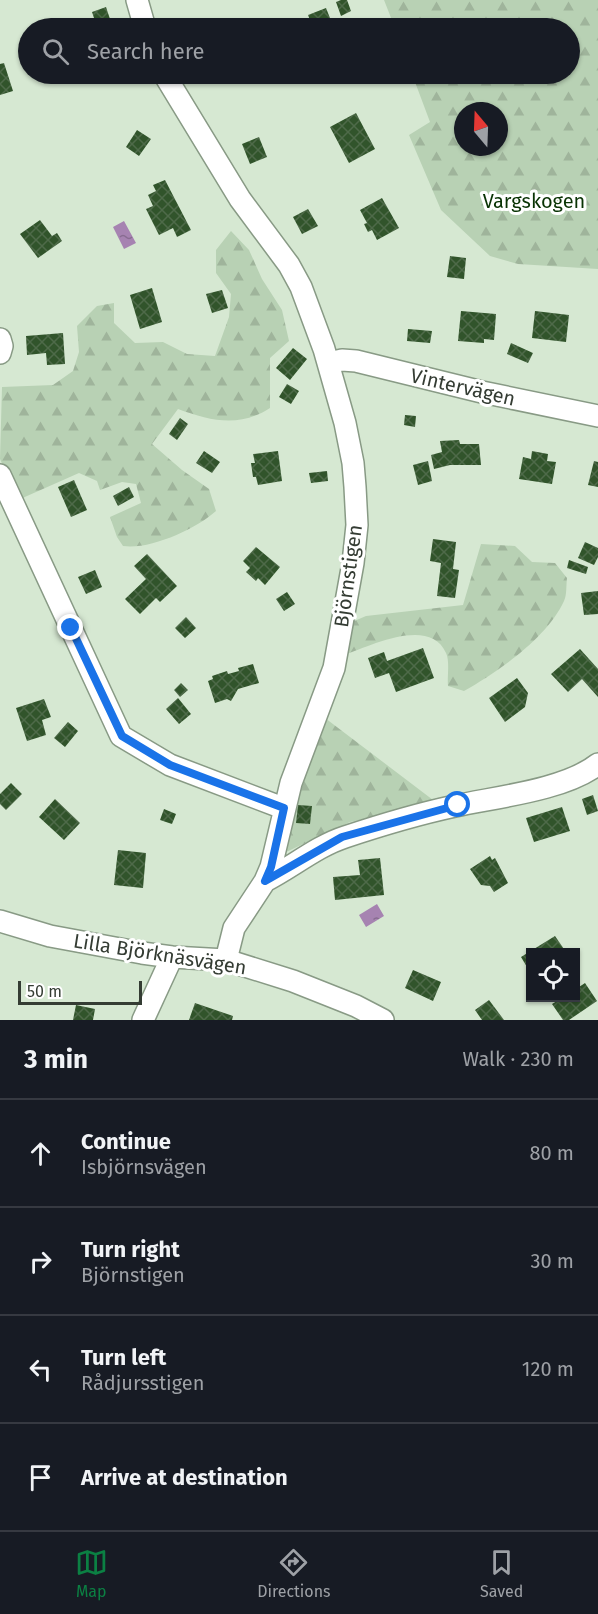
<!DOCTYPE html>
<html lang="en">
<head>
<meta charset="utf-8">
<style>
  :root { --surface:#171b24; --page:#20242c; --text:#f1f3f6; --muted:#9ea1a6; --line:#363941; --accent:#0b8043 }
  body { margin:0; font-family:"Fira Sans",sans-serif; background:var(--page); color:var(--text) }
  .controls { position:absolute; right:18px; bottom:18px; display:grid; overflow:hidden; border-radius:0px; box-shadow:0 2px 4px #0004 }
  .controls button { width:54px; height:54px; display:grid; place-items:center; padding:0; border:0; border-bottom:2px solid var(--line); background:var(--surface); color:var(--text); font:30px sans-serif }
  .compass { position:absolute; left:454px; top:102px; width:54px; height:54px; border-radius:50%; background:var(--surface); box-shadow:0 2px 4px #0004; rotate:341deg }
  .scale { position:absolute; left:18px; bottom:15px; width:124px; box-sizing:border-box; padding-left:6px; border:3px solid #343c33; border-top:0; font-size:16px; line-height:21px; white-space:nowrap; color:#343c33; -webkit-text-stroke:4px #fff; paint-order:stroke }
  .stop { position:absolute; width:18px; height:18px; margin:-14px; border:4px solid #1a73e8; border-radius:50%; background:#fff }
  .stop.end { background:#1a73e8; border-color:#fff; box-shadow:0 2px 6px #0008 }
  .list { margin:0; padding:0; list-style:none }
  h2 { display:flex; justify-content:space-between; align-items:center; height:78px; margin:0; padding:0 24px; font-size:26px }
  h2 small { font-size:20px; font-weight:400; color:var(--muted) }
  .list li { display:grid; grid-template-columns:39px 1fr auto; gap:18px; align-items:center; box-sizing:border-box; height:108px; padding:0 24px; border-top:2px solid var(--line) }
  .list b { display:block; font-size:22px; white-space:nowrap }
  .list p { margin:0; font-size:20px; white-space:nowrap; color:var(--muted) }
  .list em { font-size:20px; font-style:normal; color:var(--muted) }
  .icon { flex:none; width:33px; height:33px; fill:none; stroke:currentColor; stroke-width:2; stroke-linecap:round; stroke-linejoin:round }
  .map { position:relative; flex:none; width:598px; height:1020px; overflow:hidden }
  .search { position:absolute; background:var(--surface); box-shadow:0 2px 4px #0004; left:18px; right:18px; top:18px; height:66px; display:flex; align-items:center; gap:15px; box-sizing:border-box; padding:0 21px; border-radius:33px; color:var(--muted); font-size:22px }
  .sheet { height:510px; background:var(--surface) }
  nav { display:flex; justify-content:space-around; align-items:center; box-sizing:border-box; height:84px; border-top:2px solid var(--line); background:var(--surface); font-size:16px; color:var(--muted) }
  nav a { display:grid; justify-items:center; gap:3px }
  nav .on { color:var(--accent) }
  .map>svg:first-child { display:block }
  .forest { fill:url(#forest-firs); fill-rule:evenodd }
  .water { fill:url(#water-ripples) }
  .building { fill:url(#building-cross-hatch) }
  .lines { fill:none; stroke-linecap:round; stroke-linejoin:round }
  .minor-casing { stroke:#889a85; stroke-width:24 }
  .minor { stroke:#fff; stroke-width:21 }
  .route { stroke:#1a73e8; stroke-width:8 }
  .labels { text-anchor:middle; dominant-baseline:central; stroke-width:6; stroke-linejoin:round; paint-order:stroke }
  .park-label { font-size:20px; fill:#093304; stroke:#fff }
  .street-label { font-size:20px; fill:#343c33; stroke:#fff }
</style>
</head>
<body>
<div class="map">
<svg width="598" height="1020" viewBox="0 0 598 1020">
  <defs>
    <pattern id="forest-firs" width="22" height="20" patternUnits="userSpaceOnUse" patternTransform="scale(1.5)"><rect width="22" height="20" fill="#b8d1b4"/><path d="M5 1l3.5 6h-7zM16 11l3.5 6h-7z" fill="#9fb49b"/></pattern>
    <pattern id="water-ripples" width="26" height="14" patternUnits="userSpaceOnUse" patternTransform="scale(1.5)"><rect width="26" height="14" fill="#a683b1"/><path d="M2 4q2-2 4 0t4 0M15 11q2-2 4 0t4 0" fill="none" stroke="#886c91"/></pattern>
    <pattern id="building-cross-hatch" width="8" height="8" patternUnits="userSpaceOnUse" patternTransform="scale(1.5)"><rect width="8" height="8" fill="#31542b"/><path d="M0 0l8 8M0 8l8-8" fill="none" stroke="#4e6a49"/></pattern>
  </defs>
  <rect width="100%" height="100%" fill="#d6e8d2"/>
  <path class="forest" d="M384,0H598V269L518,264L490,256L441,210L409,135L430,122L412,74H570V28H395ZM463,111H499V147H463Z
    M231,231L249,250L262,279L282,310L289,341L270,358V408C239,428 211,421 178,409L152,444L182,470L209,489L216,511C196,529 150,550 123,546L117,537L110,517L141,503L136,484L122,482L100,490L97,481L79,473L18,500L0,459L2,387L53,385L73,371L79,352L77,326L97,306L114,303V323L135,343L163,342L187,354L215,356L229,317L231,294L216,273V250Z
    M481,544L515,546L532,562L555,563L567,578C566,586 567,595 564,601C547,638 499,671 464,691L448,686C447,677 450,661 446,653C430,616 370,646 344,655L352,622L366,616L463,605Z
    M325,718L437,803L350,822L284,853L297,802Z"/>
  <path class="water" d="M124,221L136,243L124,249L113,227Z
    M377,904L384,916L366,927L359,915Z"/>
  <path class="building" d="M341,0H347L351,11L341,16L336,2Z
    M106,7L111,22L97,27L92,12Z
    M326,8L334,28L346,23L348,28H313L308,15Z
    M4,63L13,91L0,95V64Z
    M356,113L375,149L349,163L330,127Z
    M137,130L151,139L139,156L126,147Z
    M259,137L267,157L250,164L242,144Z
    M165,180L191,230L177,237L173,228L159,235L146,209L153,206L148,195L156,191L153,185Z
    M382,198L399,228L377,240L372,230L368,232L364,224L367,223L360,210Z
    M308,209L318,226L302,234L293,217Z
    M40,220L52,236L57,233L62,241L38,258L20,234Z
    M450,256L466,258L464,279L447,277Z
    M152,288L162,322L140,329L130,295Z
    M222,290L228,308L212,313L206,294Z
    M461,311L496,314L494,340L484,339V343L458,341Z
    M535,311L569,315L566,342L532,338Z
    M408,329L432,331L430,343L407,341Z
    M63,333L65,364L47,365L46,353L27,355L26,336Z
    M511,343L533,353L528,363L507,354Z
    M293,348L307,359L290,380L276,368Z
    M287,384L299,391L291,404L279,397Z
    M405,415L416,416L415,427L404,425Z
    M180,418L188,424L177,440L169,434Z
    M459,440L460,444H479L481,465H450L434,469L431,455L442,452L440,441Z
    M204,451L220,462L212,473L196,463Z
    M278,451L282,481L258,485L256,477H253L251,463H255L253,454Z
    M532,451L548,454L547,461L556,462L552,484L519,479L523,457L531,459Z
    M428,461L432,481L418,485L413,465Z
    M594,461L598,462V487L588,485Z
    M327,471L328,481L311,483L309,473Z
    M74,480L87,510L71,517L58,487Z
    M129,487L134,497L118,506L113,496Z
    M433,539L456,542L453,569L459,570L455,598L437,596L441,563L430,561Z
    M585,542L598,548V557L594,565L578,558Z
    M256,547L280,567L265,585L258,578L256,581L246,572L250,568L243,561Z
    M147,554L177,586L160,602L156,598L140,614L125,599L146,579L134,566Z
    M569,560L588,567L586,574L567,568Z
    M95,570L102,587L86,594L78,577Z
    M598,591V614L584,615L581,593Z
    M287,592L295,604L284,611L276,599Z
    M186,617L196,628L185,638L175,628Z
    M423,648L434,678L396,692L389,673L375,678L368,658L384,652L387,661Z
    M580,649L598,669V697L582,679L568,692L551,674Z
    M253,664L259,683L238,689L231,701L227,699L215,703L208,681L213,679L212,676L227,671L228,674L239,671L238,668Z
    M517,678L528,693L525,707L505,722L489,698Z
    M181,683L188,690L180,697L174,690Z
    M178,698L191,714L179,724L166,709Z
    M44,699L51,717L42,720L46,735L27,741L16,708Z
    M68,722L78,731L65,747L54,738Z
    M11,783L22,794L6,810L0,804V794Z
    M593,795L598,811L587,815L582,799Z
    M55,799L80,823L64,840L39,817Z
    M298,805L312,806L310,824L296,823Z
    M562,807L570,831L534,842L526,818Z
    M164,809L176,814L172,824L160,820Z
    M118,850L146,853L143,888L114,885Z
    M490,856L492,860L495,858L508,883L494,892L490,886L481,885L470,869Z
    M380,858L384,895L335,900L333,877L360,875L358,860Z
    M555,936L566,952H530V972L521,957Z
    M413,970L441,982L433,1001L405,988Z
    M585,983L597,1001L569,1020H563L552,1004L562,998H576V989Z
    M489,1000L504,1020H482L475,1010Z
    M195,1003L233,1016L232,1020H189Z
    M76,1005L95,1009L93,1020H73Z"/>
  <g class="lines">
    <g class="minor-casing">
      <path id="minor" d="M137,0L145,28
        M164,74L240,199L289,265L301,287L324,349L345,423L353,463L355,487L357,525L353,563L334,668L291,783L271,867L265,881L234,928L226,960
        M0,339L2,346L0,353
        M328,363L342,360L356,361L482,392L598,416
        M0,475L121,736L170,765L283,808
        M265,881C291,868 317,846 345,837C381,825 418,814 455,806C496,797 565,790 598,764
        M0,921L50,936L142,953L172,957L226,960L293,981L356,1006L383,1020
        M143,1020L172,957"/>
    </g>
    <use href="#minor" class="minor"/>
  </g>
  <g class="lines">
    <path class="route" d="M71,628L122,736L170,765L284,808L271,867L265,881L342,837L458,805"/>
  </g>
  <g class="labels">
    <g class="park-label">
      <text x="534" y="201">Vargskogen</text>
    </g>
    <g class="street-label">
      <text transform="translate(463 387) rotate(13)">Vintervägen</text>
      <text transform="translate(348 576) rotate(-82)">Björnstigen</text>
      <text transform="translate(160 954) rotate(9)">Lilla Björknäsvägen</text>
    </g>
  </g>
</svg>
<div class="controls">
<button><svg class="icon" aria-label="locate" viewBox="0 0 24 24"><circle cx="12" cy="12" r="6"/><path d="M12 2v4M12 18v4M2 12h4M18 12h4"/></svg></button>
</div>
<svg class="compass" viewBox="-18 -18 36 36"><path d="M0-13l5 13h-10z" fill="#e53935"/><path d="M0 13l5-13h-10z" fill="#9ea1a6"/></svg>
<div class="scale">50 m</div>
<div class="stop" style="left:458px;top:805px"></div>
<div class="stop end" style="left:71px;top:628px"></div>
<div class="search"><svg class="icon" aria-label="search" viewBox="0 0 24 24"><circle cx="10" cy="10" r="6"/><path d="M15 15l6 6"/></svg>Search here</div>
</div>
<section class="sheet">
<h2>3 min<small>Walk · 230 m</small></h2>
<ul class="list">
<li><svg class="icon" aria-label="ahead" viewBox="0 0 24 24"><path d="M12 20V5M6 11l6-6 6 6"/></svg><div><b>Continue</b><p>Isbjörnsvägen</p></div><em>80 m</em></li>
<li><svg class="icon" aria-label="right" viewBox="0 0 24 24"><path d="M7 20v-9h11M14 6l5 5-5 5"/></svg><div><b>Turn right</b><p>Björnstigen</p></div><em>30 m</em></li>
<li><svg class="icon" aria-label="left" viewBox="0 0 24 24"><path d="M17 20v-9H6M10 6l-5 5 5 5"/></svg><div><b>Turn left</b><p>Rådjursstigen</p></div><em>120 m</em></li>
<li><svg class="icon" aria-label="arrive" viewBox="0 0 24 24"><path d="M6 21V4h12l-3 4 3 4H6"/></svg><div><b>Arrive at destination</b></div></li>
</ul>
</section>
<nav>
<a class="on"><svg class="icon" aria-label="map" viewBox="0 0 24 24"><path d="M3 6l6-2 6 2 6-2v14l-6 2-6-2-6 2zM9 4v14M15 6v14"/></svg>Map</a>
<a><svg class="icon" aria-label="directions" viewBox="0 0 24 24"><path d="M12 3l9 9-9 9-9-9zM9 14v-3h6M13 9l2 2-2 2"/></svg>Directions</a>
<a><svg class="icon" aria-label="saved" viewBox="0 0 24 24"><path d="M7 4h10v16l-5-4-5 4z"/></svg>Saved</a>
</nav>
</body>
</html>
